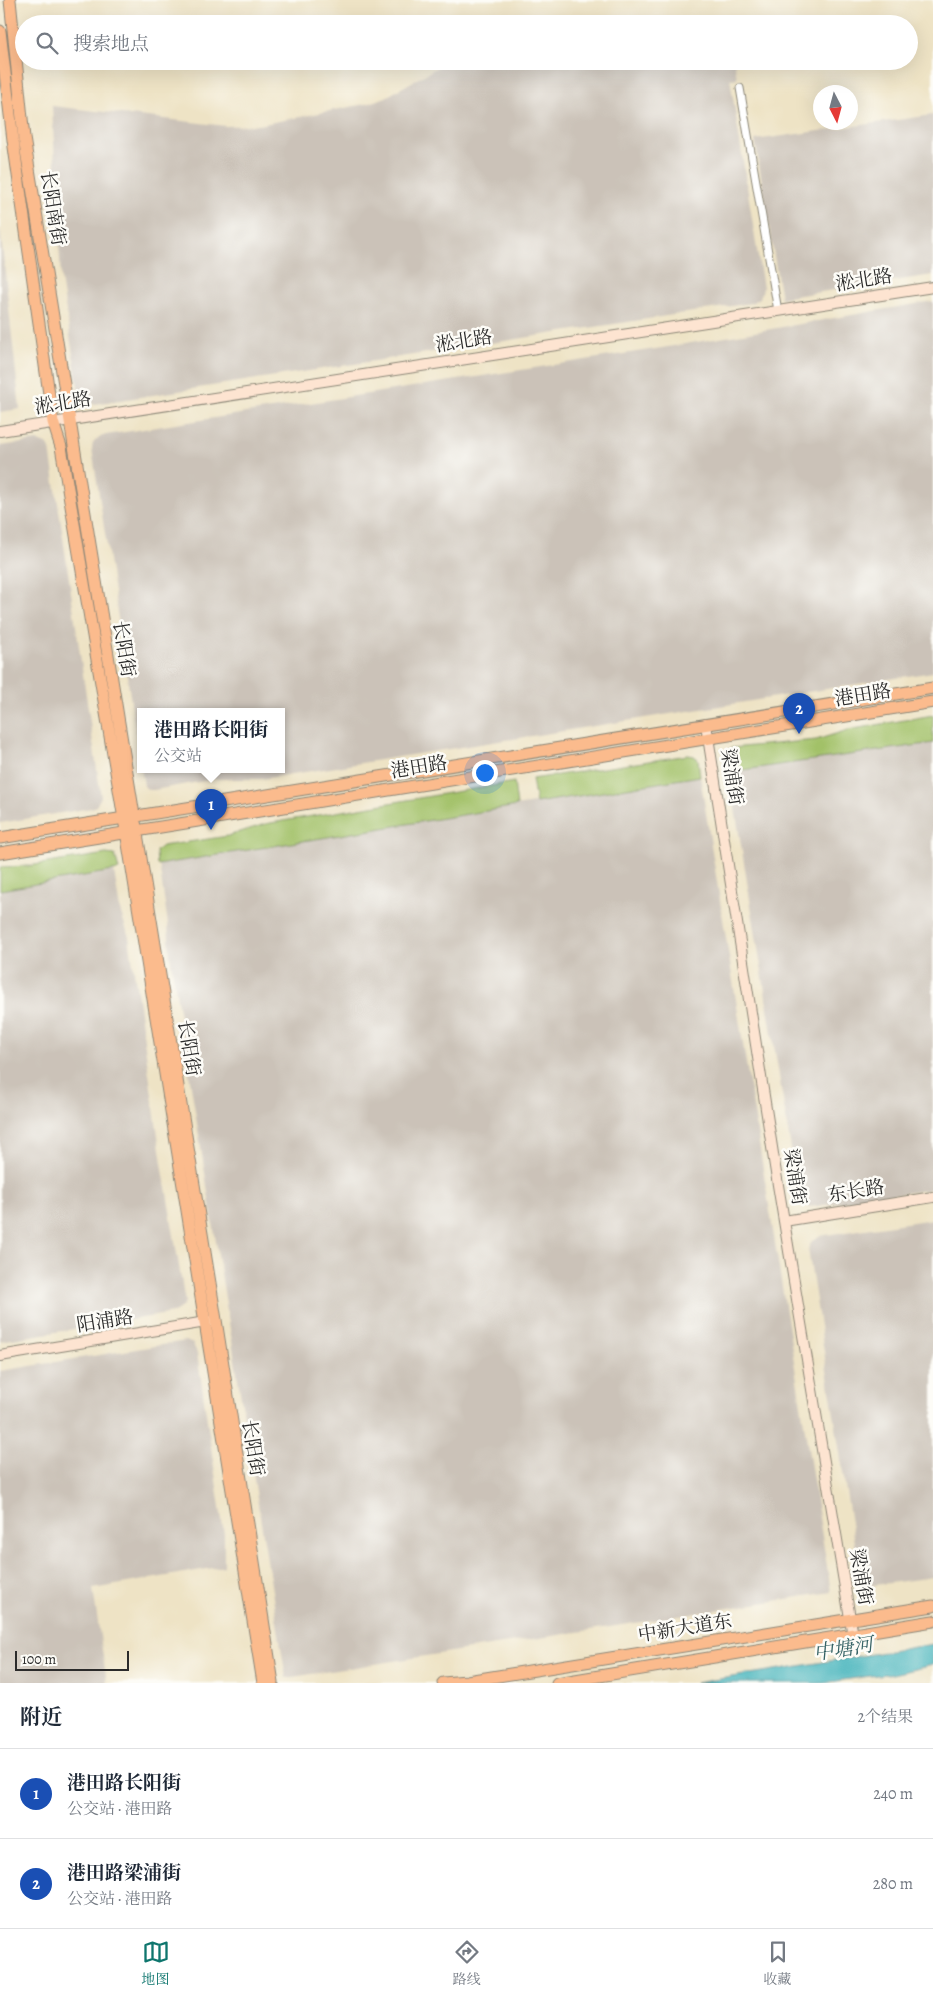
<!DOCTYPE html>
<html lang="zh">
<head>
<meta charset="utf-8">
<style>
  :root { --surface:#fff; --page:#f6f6f7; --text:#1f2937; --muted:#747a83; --line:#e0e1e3; --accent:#0f766e }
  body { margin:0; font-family:Alegreya,"Noto Serif SC",serif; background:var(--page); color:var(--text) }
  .compass { position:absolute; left:813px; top:85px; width:45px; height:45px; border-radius:50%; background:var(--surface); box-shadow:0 5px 20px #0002; rotate:174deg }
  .scale { position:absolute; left:15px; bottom:12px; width:114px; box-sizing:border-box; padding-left:5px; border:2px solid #2b2b2b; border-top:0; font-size:14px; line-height:18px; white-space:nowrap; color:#2b2b2b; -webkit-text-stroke:4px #fdfcf7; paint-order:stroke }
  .you { position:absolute; left:484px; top:772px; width:18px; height:18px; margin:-12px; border:4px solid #fff; border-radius:50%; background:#1a73e8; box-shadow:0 0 0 8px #1a73e833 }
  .badge { display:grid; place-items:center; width:32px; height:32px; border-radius:50%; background:var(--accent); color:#fff; font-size:16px; font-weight:700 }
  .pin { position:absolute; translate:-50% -41px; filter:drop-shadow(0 1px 2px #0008) }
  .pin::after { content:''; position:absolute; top:26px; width:18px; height:15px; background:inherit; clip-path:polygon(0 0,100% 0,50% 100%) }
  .popup { position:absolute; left:137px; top:708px; width:148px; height:65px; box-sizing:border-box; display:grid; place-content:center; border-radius:0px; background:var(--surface); filter:drop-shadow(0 1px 4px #0005); font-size:16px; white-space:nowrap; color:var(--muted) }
  .popup b { font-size:19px; color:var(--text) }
  .popup::after { content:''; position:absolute; left:50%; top:100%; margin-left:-10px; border:10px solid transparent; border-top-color:var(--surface) }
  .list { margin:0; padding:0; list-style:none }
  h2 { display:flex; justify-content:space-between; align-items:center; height:65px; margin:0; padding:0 20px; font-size:21px }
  h2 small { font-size:16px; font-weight:400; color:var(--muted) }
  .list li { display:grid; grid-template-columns:32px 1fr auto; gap:15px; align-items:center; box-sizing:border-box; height:90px; padding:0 20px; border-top:1px solid var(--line) }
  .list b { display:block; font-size:19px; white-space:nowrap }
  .list p { margin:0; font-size:16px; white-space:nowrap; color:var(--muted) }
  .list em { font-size:16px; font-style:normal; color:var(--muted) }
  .icon { flex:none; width:28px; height:28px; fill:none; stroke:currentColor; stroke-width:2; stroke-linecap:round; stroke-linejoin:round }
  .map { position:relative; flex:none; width:933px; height:1683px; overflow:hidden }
  .search { position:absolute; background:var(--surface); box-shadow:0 5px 20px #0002; left:15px; right:15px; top:15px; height:55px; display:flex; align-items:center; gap:12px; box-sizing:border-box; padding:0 18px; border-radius:28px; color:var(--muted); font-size:19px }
  .sheet { height:245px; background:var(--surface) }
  nav { display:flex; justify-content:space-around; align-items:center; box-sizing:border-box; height:70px; border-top:1px solid var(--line); background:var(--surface); font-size:14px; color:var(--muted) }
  nav a { display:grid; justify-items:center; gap:2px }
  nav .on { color:var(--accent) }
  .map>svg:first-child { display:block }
  .industrial { fill:#cbc2b8; fill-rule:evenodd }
  .green { fill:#a2c168; stroke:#66764a }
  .water { fill:#45b4bc; stroke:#387074 }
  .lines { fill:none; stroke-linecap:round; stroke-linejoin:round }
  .street-casing { stroke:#8c8778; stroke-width:9 }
  .secondary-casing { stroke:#8c8778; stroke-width:12 }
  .primary-casing { stroke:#8c8778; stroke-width:13 }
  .street { stroke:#fff; stroke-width:7 }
  .secondary { stroke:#fde4d1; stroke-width:10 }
  .primary { stroke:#fbbb8d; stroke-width:11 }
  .labels { text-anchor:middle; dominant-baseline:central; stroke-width:5; stroke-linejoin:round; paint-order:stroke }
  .street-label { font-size:19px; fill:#2b2b2b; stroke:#fdfcf7 }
  .water-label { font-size:20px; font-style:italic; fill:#356265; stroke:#fdfcf7 }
</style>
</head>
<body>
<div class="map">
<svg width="933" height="1683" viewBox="0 0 933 1683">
  <rect width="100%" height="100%" fill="#fdfcf7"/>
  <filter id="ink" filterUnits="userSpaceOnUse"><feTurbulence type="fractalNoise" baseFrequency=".02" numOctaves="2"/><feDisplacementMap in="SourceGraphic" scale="10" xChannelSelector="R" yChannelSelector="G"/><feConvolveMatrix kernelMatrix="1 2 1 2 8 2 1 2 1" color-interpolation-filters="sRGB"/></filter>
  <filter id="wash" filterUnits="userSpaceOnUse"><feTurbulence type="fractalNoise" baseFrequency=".0096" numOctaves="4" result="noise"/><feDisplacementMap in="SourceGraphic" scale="20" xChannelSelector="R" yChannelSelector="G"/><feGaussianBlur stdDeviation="1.12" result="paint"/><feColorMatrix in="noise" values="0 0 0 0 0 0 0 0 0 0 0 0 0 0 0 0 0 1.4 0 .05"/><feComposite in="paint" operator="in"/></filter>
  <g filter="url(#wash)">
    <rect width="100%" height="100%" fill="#eee3c5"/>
    <path class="industrial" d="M448,61H734L737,78L730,79L763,288L760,298L751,303L94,404L88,403L81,398L79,393L61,279L52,106L226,126L259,125L370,103L386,97Z
      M933,115V275L781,298L755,140Z
      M0,228L20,409L0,412Z
      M933,301V672L261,779H215L154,790H148L144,786L92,449L93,443L98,438L106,435L662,348ZM141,711H281V769H141Z
      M38,441L48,445L50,449L101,797L96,806L91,808L0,823V446Z
      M933,743V1189L810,1207L802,1203L799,1197L729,772Z
      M700,776L831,1592L286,1678L170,955L168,924L159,864Z
      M114,871L120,910L129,937L162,1163L185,1302L183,1306L173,1313L0,1341V890Z
      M933,1219V1577L861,1587L808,1249L812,1241L819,1236Z
      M186,1341L193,1344L197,1353L224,1534V1566L93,1589L107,1683H0V1371Z"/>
    <path class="green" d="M933,715V743L729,772L726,751L731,748L816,740L848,730Z
      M688,755L694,756L698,759L700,776L536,803L532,779Z
      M514,782L517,806L157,865L156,851L162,846L228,836L265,824Z
      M106,854L115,855L119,870L0,890V867L28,866Z"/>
    <path class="water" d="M933,1644V1665L888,1675L884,1674L823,1683H695Z"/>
  </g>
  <g filter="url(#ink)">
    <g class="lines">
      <g class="street-casing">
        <path id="street" d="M740,88L778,311"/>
      </g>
      <g class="secondary-casing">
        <path id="secondary" d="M0,431L933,287
          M706,724L776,1173L853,1636
          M784,1221L933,1197
          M0,1356L212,1321"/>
      </g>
      <g class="primary-casing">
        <path id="primary" d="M10,0L24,138L216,1320L273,1683
          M0,31L13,140L53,422L61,447L124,819L263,1683
          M0,838L933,688
          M0,853L933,702
          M443,1683L467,1681L933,1606
          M557,1683L933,1621"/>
      </g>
      <use href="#street" class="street"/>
      <use href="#secondary" class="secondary"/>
      <use href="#primary" class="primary"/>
    </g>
  </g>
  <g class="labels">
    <g class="street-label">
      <text transform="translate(53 208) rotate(81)">长阳南街</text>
      <text transform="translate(864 280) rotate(-9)">淞北路</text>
      <text transform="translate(464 341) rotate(-9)">淞北路</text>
      <text transform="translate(63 403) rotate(-9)">淞北路</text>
      <text transform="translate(124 649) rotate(81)">长阳街</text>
      <text transform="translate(863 695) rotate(-9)">港田路</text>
      <text transform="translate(419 767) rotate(-9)">港田路</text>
      <text transform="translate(732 777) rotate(81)">梁浦街</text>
      <text transform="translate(189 1048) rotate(81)">长阳街</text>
      <text transform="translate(795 1177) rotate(81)">梁浦街</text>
      <text transform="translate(856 1191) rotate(-9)">东长路</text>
      <text transform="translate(105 1321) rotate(-9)">阳浦路</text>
      <text transform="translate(253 1448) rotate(81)">长阳街</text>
      <text transform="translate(861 1577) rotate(80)">梁浦街</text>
      <text transform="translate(685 1628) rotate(-9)">中新大道东</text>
    </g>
    <g class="water-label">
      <text transform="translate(843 1649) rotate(-9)">中塘河</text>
    </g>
  </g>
</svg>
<svg class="compass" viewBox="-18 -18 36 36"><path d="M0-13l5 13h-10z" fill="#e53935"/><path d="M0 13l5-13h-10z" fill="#747a83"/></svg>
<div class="scale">100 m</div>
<div class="you"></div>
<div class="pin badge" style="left:211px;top:830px;background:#1a4fb4">1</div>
<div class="popup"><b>港田路长阳街</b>公交站</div>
<div class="pin badge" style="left:799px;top:734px;background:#1a4fb4">2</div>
<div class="search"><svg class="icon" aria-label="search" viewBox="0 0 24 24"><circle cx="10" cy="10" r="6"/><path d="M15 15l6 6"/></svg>搜索地点</div>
</div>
<section class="sheet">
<h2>附近<small>2个结果</small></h2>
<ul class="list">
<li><span class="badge" style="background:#1a4fb4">1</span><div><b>港田路长阳街</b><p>公交站 · 港田路</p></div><em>240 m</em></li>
<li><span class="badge" style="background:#1a4fb4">2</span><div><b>港田路梁浦街</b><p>公交站 · 港田路</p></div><em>280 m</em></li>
</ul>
</section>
<nav>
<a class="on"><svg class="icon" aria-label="map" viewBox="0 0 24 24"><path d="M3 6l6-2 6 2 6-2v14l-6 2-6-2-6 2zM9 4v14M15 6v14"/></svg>地图</a>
<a><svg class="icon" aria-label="directions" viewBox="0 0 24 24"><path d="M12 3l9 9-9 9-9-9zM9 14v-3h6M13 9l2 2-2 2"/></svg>路线</a>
<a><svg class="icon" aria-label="saved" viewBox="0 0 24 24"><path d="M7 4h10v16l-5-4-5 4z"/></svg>收藏</a>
</nav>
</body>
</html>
